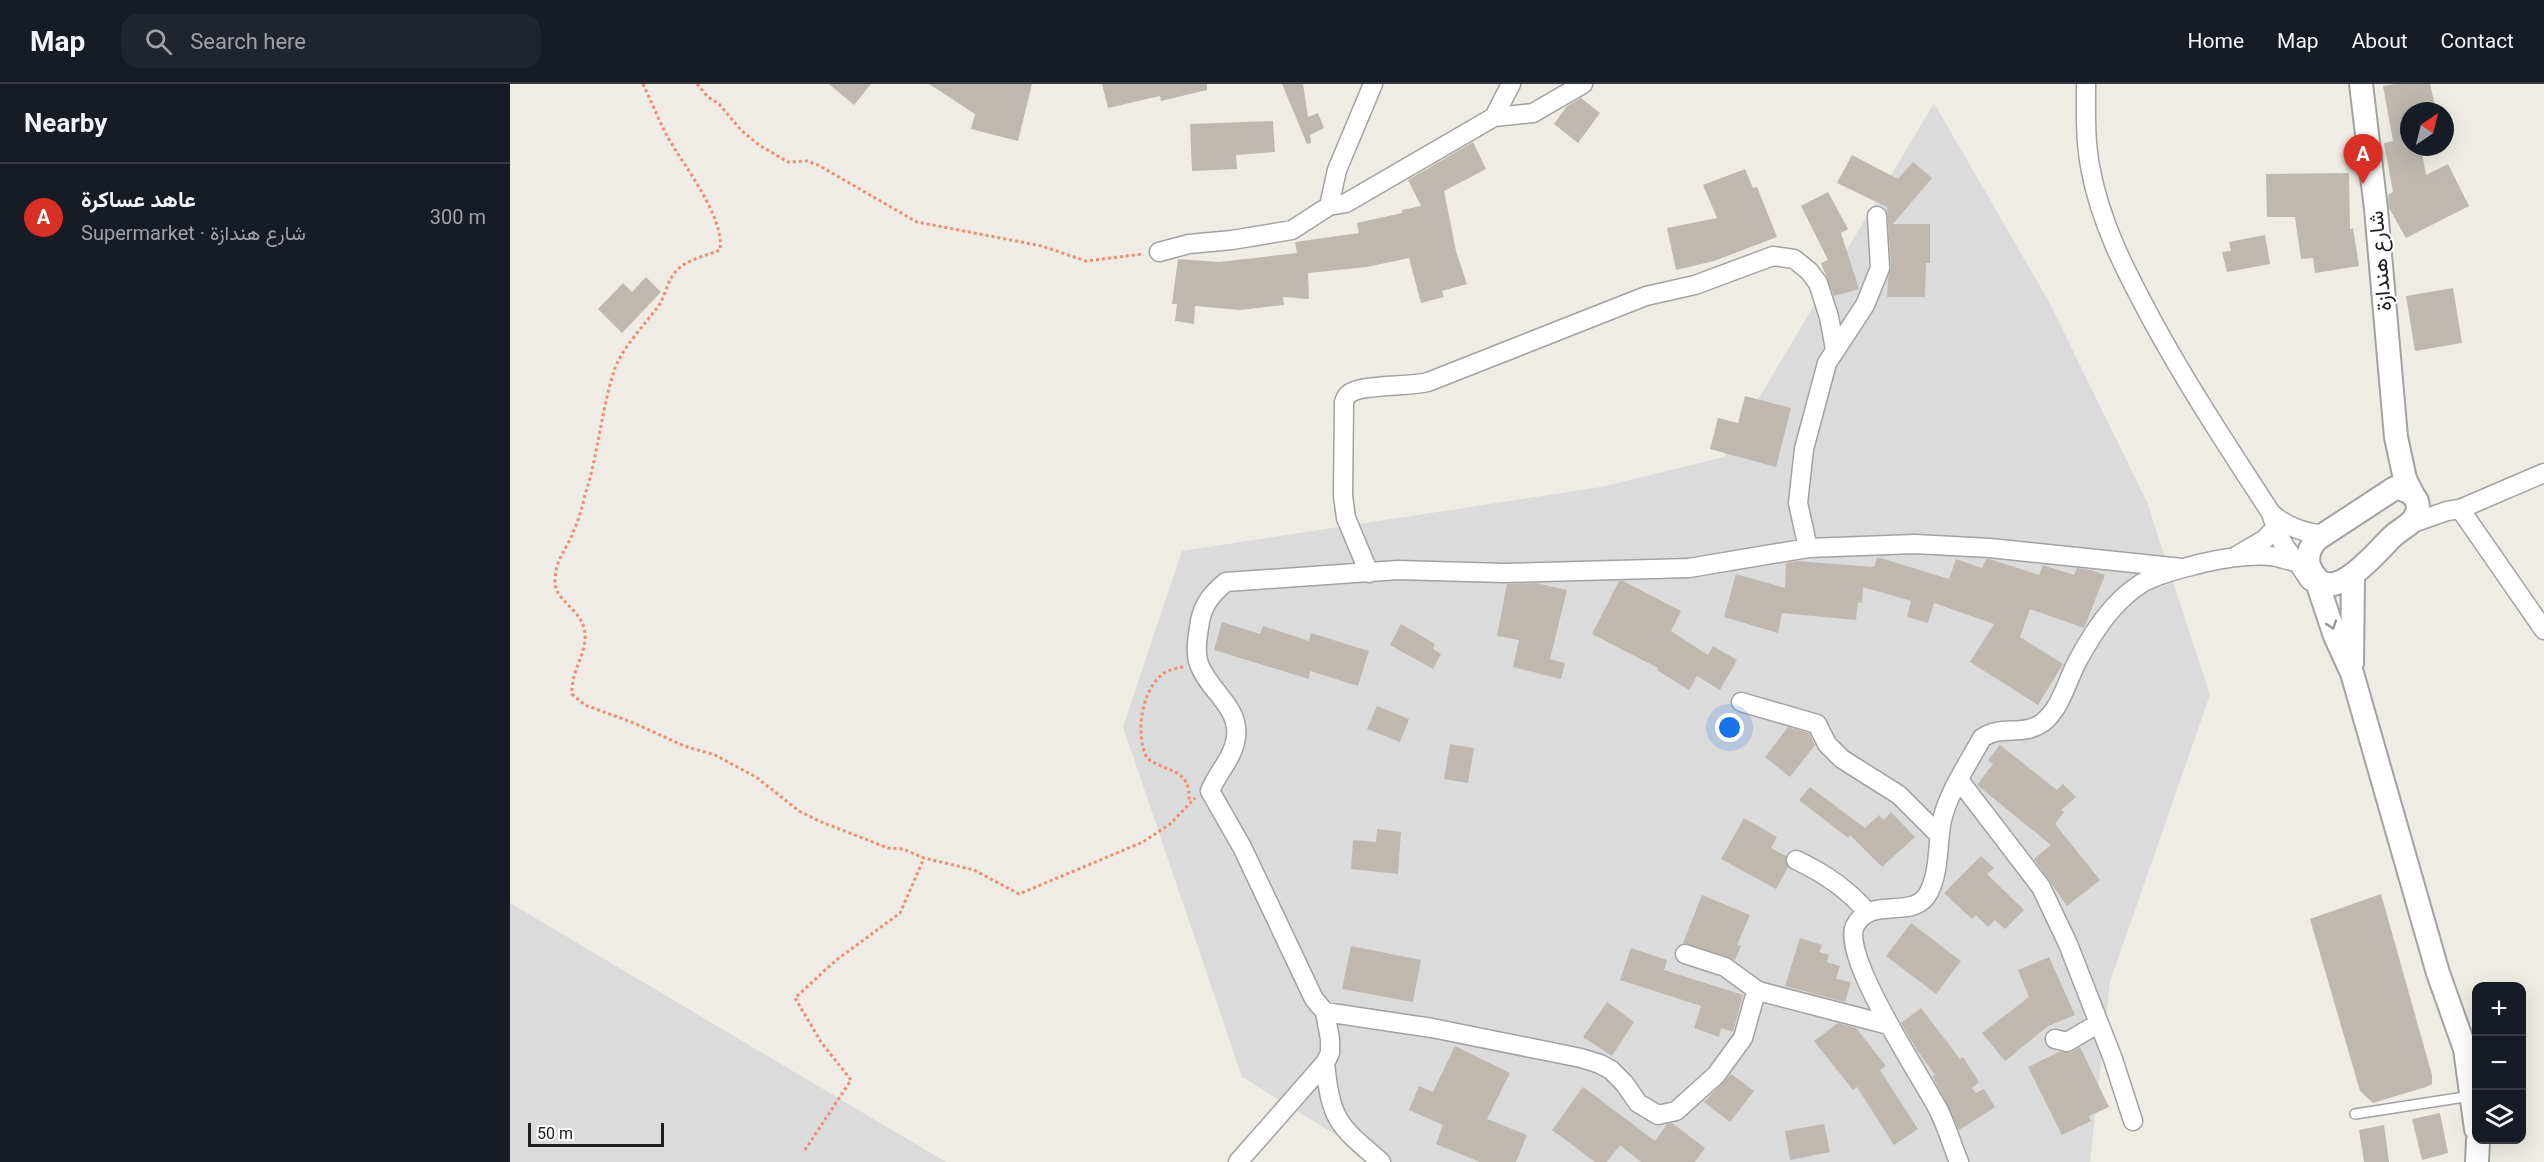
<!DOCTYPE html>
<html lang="en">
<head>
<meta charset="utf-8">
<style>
  :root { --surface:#171b24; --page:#20242c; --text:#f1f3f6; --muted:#9ea1a6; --line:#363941; --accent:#d93025 }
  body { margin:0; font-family:Roboto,Vazirmatn,sans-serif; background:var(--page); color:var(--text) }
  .controls { position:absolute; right:18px; bottom:18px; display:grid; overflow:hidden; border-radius:12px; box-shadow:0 6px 24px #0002 }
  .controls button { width:54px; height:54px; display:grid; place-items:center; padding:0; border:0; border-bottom:2px solid var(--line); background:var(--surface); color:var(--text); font:30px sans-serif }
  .compass { position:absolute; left:1890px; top:18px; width:54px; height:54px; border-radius:50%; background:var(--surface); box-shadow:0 6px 24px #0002; rotate:35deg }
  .scale { position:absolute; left:18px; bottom:15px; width:136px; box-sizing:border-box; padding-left:6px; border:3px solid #1e1e1e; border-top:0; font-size:16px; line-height:21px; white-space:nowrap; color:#1e1e1e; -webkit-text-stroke:4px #fff; paint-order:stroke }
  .you { position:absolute; left:1220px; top:644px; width:21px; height:21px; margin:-15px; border:4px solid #fff; border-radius:50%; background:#1a73e8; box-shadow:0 0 0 9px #1a73e833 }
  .badge { display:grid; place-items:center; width:39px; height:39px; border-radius:50%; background:var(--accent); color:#fff; font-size:20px; font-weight:700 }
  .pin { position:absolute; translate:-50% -50px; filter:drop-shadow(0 2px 3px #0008) }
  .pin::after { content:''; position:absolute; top:32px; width:21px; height:18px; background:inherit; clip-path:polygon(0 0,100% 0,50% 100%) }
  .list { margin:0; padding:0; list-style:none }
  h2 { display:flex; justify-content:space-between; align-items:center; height:78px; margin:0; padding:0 24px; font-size:26px }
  h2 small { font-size:20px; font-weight:400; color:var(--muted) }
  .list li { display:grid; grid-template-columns:39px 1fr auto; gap:18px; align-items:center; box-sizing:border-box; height:108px; padding:0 24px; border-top:2px solid var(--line) }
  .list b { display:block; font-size:22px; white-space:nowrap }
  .list p { margin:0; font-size:20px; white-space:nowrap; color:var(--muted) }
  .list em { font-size:20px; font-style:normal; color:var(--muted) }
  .icon { flex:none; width:33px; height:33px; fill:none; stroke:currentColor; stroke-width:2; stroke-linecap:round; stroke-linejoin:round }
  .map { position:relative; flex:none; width:2034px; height:1078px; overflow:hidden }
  header { display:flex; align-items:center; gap:36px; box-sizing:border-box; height:84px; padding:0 30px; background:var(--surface); border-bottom:2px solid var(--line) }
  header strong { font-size:28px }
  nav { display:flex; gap:33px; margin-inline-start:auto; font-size:21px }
  .search { width:420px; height:54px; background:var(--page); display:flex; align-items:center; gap:15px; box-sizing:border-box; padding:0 21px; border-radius:18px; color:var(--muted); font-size:22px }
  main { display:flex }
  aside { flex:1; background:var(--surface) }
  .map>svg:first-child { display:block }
  .residential { fill:#dcdbdb }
  .building { fill:#beb8b1 }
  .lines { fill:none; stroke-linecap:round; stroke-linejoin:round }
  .service-casing { stroke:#a2a2a2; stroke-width:12 }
  .minor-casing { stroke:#a2a2a2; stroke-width:21 }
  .tertiary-casing { stroke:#a2a2a2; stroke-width:26 }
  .path { stroke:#f28c71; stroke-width:3; stroke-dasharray:3 3; stroke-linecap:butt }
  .service { stroke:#fff; stroke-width:9 }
  .minor { stroke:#fff; stroke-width:18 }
  .tertiary { stroke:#fff; stroke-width:22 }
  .oneway { stroke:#9a9a9a }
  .labels { text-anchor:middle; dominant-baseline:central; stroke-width:4.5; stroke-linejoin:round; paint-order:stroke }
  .street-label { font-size:21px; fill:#1e1e1e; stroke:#fff }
</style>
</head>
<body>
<header>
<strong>Map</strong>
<div class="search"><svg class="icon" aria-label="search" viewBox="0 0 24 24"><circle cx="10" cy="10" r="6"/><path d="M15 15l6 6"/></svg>Search here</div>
<nav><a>Home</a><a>Map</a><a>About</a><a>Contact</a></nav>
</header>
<main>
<aside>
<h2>Nearby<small></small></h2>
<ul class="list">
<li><span class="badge">A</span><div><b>عاهد عساكرة</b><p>Supermarket · شارع هندازة</p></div><em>300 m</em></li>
</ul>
</aside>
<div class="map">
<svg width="2034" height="1078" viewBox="0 0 2034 1078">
  <rect width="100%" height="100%" fill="#eeece4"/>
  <path class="residential" d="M1424,19L1538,216L1637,418L1700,611L1600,898L1580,1078H877L855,1069L732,993L613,643L672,467L1091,403L1214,373Z
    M0,819L436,1078H0Z"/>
  <path class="building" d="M319,0H361L344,21Z
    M419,0H522L508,57L461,45L465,30Z
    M592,0H697V6L651,17L650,12L598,24Z
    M772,0H793L798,33L808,29L814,44L800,51L801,59L797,60Z
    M1886,0H1920L1926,27H1899V63H1911L1916,91L1938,80L1959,122L1896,154L1879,124L1878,111L1883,108L1874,59L1883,57L1873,2Z
    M1071,14L1090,29L1068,59L1044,40L1057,22Z
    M763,37L765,68L726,71L727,85L682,87L680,40Z
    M963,58L976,85L934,107L946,167L957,200L932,207L934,213L911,219L899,174L857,183L798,189L799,215L773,213L774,221L730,226L685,222L684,240L665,237L667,220H662L668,175L709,178L787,169L785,158L849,149L847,139L892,129V126L911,122L898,96Z
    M1342,71L1388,95L1403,78L1422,94L1383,140H1420V179H1416L1415,213H1377L1378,194L1381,183L1377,123L1327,99Z
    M1235,85L1243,104L1247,103L1267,153L1204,177L1166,186L1157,144L1207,134L1193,101Z
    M1839,89L1840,145L1843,144L1849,182L1805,189L1803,174L1791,175L1785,133H1757L1756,90Z
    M1318,108L1338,145L1331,149L1349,205L1324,212L1311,179L1318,176L1291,122Z
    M1755,151L1760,180L1717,188L1712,168L1721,167L1719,158Z
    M136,193L151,208L112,249L88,225L113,199L122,208Z
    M1943,204L1952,259L1905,267L1896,212Z
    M1235,312L1281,324L1266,383L1200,365L1208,334L1228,339Z
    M1367,473L1439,495L1446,475L1472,484L1476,475H1479L1529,491L1533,481L1564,491L1567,484L1581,486L1595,491L1574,544L1520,525L1510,553L1553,580L1528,621L1460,578L1484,540L1424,519L1418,539L1397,533L1401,517L1353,503L1352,519L1348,518L1346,536L1272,529L1268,549L1214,533L1226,490L1275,504L1276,479L1287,477L1364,483Z
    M1109,497H1113L1171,527L1161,547L1198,571L1203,562L1227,576L1210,606L1187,592L1179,606L1147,586L1148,584L1082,550Z
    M1026,499L1057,506L1040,575L1055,579L1051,595L1003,583L1009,556L987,552L997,500Z
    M712,538L750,550L753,542L799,557L801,549L859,567L848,602L800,587L799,595L704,566Z
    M891,540L925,560L923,565L931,570L923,585L880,561Z
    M867,622L899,635L890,658L857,645Z
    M1278,643L1299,649L1305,661L1280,693L1255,673Z
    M940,660L964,664L958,699L934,695Z
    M1490,661L1547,706L1553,700L1566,713L1551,726L1554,728L1545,740L1590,796L1557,822L1524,775L1541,761L1467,701L1483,680L1478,676Z
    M1300,703L1355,744L1369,731L1374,736L1381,728L1405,753L1372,783L1340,751L1338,754L1289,716Z
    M1234,734L1267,753L1261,764L1276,772L1278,783L1266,805L1211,775Z
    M867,745L891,748L888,790L841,785L843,756L866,758Z
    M1471,772L1484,784L1477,790L1514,826L1495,845L1485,836L1478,843L1466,831L1462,835L1434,809Z
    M1871,810L1922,991V1000L1916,1003L1863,1019L1850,1007L1800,835Z
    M1192,811L1240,831L1227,861L1231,862L1225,876L1173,859Z
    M1401,839L1451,877L1426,910L1376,872Z
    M1290,854L1312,861L1309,868L1319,871L1317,878L1330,882L1326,895L1341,898L1335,918L1275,902Z
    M841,862L911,876L903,918L832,905Z
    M1121,864L1157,876L1154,886L1233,911L1223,948L1211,944L1209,953L1184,944L1191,922L1110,896Z
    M1539,873L1565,931L1538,942L1495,977L1472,949L1519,913L1508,886Z
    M1097,918L1124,938L1102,972L1073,953Z
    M1411,924L1450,975L1453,973L1469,998L1462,1004L1466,1009L1474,1005L1485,1023L1449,1046L1423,993L1425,991L1407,966L1391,939Z
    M1328,939L1346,944L1376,982L1370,986L1408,1045L1384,1061L1347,1003L1343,1006L1304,957Z
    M945,962L1000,989L977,1035L1017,1051L1006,1078H970L926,1060L933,1041L899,1026L909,1002L923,1008Z
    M1570,963L1599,1023L1579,1032L1581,1037L1552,1051L1518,983L1549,968H1562Z
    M1221,990L1244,1007L1220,1038L1194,1018Z
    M1073,1003L1145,1057L1157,1040L1162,1039L1195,1064L1185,1078H1131L1110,1061L1097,1078H1085L1042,1046Z
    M1930,1029L1938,1069L1912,1076L1902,1035Z
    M1314,1040L1320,1068L1280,1076L1275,1047Z
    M1874,1041L1879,1078H1854L1849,1046Z"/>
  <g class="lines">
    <g class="service-casing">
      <path id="service" d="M1845,1030L1961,1012"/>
    </g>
    <g class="minor-casing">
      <path id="minor" d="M1576,0C1576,27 1575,55 1580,82C1590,139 1616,188 1643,238C1679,304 1720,366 1761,429C1776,443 1794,449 1815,451
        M984,33L1001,0
        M819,122L827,86L863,0
        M649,168L679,160L722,156L782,146L819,122L836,119L984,33L1023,29L1073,0
        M1950,425L2034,546
        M1761,429C1767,449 1774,467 1791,481
        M1900,440L1937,427L1950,425L2034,389
        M1298,464L1288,419L1294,365L1317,279L1355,221L1370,184L1367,132
        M1726,472L1755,455L1769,440H1773
        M859,489L836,434L833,412L834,318C835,315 836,312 839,310C849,300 900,303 918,298L1136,212L1185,201L1263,172L1284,175L1299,187L1308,199L1319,233L1325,265
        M1231,618L1307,640L1317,660L1332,675L1389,711L1429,751
        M1449,696L1531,803L1558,860L1603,975L1623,1037
        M1286,776C1314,789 1337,804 1357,828
        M1175,870L1215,883L1248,907
        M815,928L922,944L1071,974L1090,980L1101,986L1114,999L1128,1019L1148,1031L1166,1027L1206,991L1233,954L1244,915L1248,907L1379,941
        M1545,955L1557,958L1589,939
        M815,979C821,1037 828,1041 871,1078
        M728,1078L815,979L820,969V955L815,928L804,915L732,763L700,707C707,689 724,673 726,653C730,623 698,606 689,580C685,569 687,555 689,544C691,523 700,511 716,498L888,486L994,489L1179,484L1298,464L1405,460L1480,464L1672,484
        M1449,1078C1442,1061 1437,1043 1429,1027C1413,995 1330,872 1345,842C1361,810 1404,838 1419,808C1430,786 1427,760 1432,736C1439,707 1458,680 1472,654C1492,640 1512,653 1532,639C1551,625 1557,596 1568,576C1584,547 1603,517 1632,499C1649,489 1674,484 1693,479C1715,474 1737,470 1761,472C1770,473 1778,477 1787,478L1800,497"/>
    </g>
    <g class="tertiary-casing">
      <path id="tertiary" d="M1851,0L1866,125L1886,353L1895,395L1903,411
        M1885,404C1900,405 1913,416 1906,431C1902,441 1890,445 1882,453C1866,468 1819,529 1800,484C1795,473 1800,463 1807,455Z
        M1805,492L1825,552L1842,589L1928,889L1955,965L1966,1045
        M1842,579L1843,492
        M1967,1078L1968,1056"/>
    </g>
    <path class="path" d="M133,0C141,17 148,34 156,50C172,80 215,132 210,166C194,173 174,175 163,191C156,201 155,214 147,224C134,241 110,267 104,287C91,328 88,371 75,411C72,423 69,435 64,446C57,466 46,473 45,496C43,515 69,524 74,544C80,567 60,586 62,610L75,621L124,639L174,662L205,671L246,693L289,727L309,737L378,764L393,765L414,774L464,786L509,810L633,758L660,740L685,714
      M187,0L198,13L209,20L231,46L249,61L278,78L297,77L308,81L407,138L532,162L576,177L633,170
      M673,583C667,584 659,586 654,589C631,605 625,651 637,674C658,690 681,683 679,718
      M295,1066L341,996L311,958L285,914L325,877L390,829L414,774"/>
    <use href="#service" class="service"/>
    <use href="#minor" class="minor"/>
    <use href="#tertiary" class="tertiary"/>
  </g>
  <defs><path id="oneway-chevron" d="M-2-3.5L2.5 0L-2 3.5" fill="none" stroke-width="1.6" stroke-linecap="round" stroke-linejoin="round" transform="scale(1.5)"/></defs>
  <use class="oneway" href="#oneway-chevron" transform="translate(1822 541) rotate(71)"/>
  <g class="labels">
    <g class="street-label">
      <text transform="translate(1870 177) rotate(-95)">شارع هندازة</text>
    </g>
  </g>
</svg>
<div class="controls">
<button>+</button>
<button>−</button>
<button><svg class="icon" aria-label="layers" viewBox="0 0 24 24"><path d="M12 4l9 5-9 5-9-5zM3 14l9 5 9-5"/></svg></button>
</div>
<svg class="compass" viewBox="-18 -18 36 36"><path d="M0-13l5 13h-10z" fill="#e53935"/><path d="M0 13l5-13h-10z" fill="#9ea1a6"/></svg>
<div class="scale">50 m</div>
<div class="you"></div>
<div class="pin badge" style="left:1853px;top:100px">A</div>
</div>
</main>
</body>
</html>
